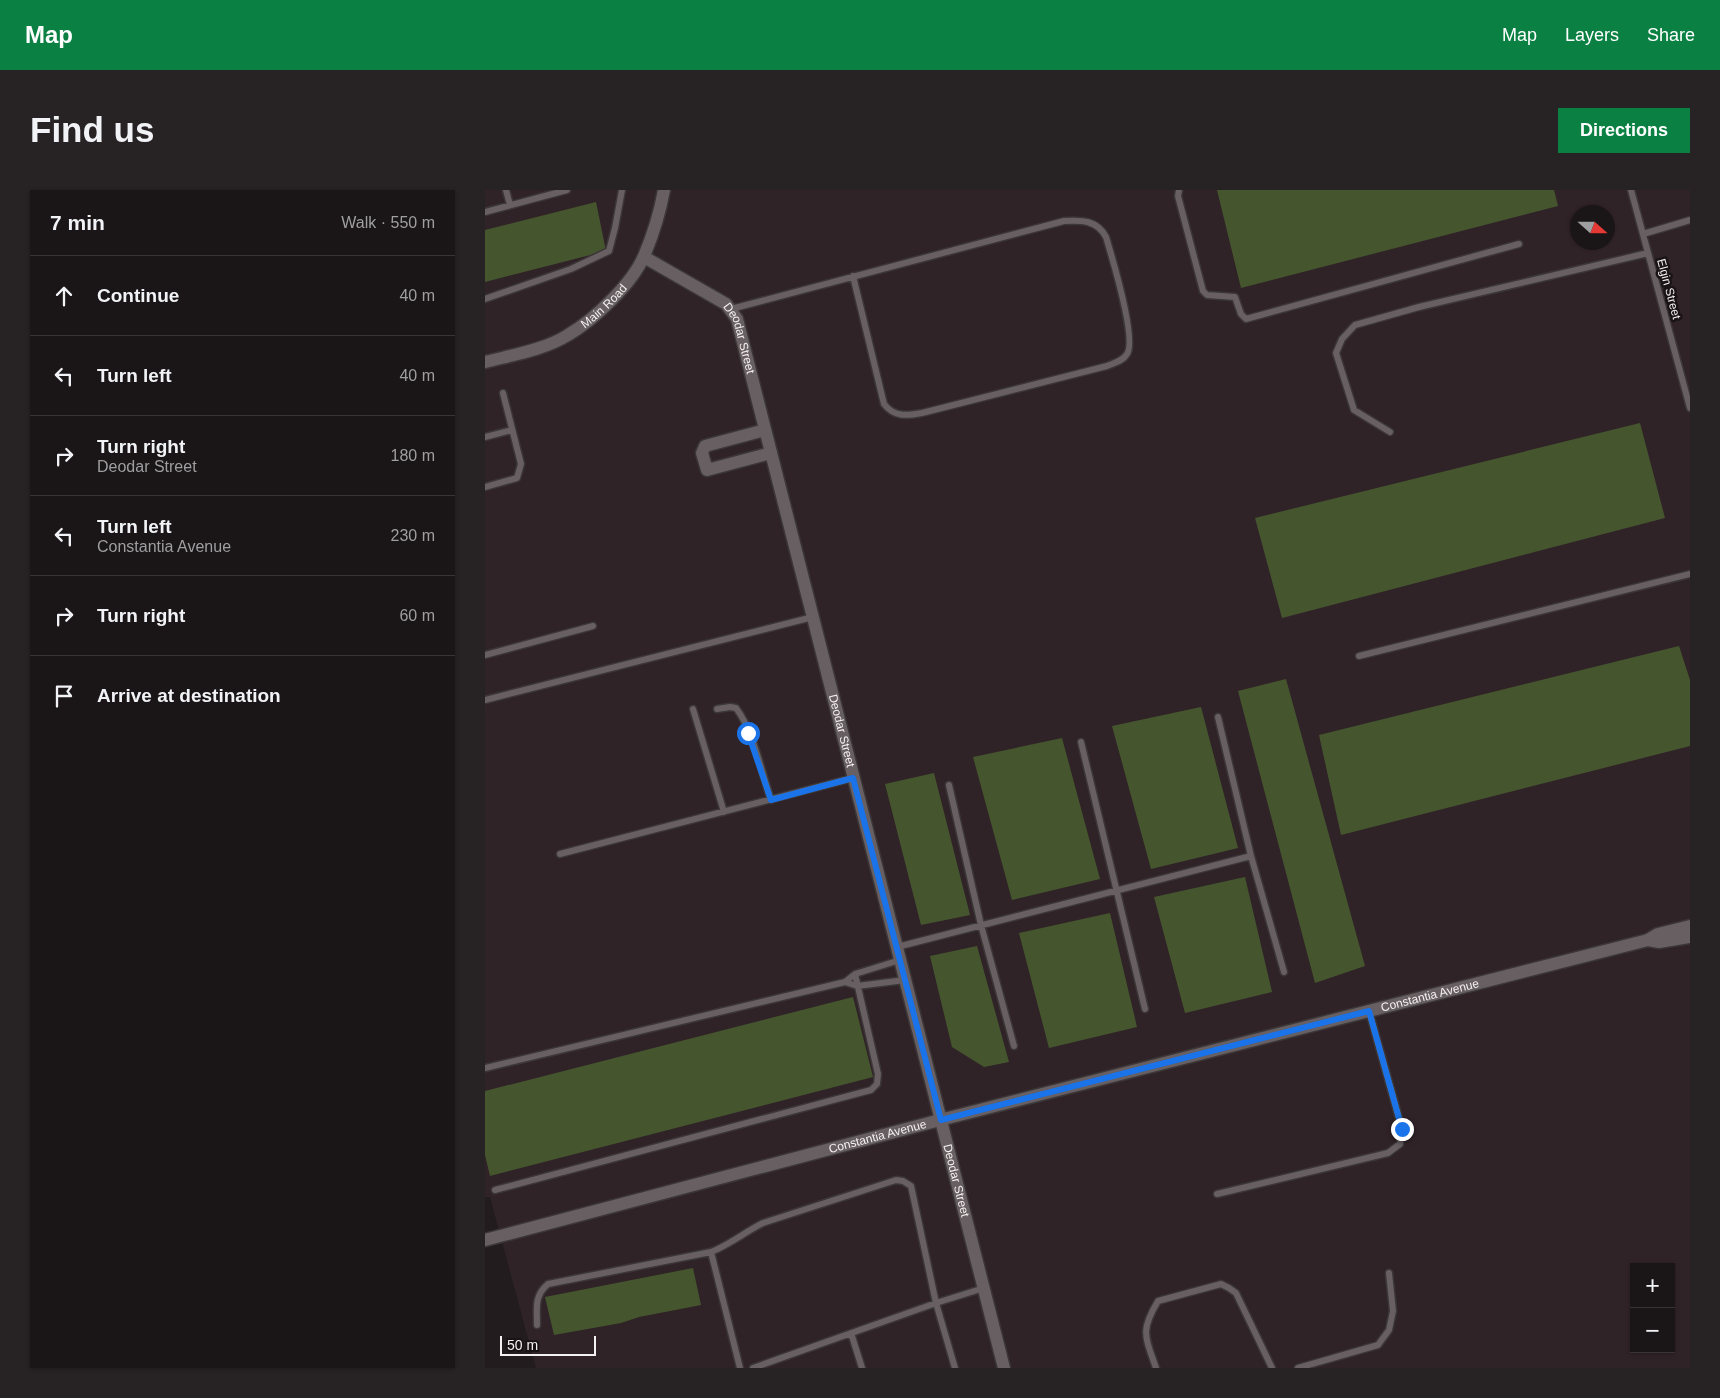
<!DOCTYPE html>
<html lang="en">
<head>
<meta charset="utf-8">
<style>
  :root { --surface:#1a1516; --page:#272223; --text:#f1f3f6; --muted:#9f9fa1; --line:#383435; --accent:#0b8043 }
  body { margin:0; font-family:Arial,sans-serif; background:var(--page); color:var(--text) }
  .controls { position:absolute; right:15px; bottom:15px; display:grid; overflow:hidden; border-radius:0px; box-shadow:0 1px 4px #0004 }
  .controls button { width:45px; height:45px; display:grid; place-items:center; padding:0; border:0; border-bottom:1px solid var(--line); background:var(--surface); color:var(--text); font:25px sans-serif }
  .compass { position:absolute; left:1085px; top:15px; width:45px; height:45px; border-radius:50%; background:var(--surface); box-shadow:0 1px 4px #0004; rotate:111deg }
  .scale { position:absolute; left:15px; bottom:12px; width:96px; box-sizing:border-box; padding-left:5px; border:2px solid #f5f0f1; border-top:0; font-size:14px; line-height:18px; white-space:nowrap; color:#f5f0f1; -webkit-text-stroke:4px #191315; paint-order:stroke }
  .stop { position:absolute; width:15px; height:15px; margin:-11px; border:4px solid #1a73e8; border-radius:50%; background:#fff }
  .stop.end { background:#1a73e8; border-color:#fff; box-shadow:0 1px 5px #0008 }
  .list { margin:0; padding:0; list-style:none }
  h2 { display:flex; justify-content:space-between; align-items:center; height:65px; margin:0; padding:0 20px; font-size:21px }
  h2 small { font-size:16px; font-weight:400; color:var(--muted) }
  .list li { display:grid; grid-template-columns:32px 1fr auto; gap:15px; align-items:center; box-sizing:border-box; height:80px; padding:0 20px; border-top:1px solid var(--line) }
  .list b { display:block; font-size:19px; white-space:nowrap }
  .list p { margin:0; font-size:16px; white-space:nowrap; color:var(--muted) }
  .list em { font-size:16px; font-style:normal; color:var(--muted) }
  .icon { flex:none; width:28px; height:28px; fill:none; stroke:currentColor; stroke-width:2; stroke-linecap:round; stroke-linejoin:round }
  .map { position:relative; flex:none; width:1205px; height:1178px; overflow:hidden; border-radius:0px }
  header { display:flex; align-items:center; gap:30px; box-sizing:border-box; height:70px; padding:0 25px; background:var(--accent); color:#fff }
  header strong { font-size:24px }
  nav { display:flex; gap:28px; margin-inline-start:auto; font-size:18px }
  .intro { display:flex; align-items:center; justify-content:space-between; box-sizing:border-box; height:120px; padding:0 30px }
  h1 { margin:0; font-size:35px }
  .button { padding:12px 22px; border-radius:0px; background:var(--accent); color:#fff; font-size:18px; font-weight:700 }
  main { display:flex; gap:30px; padding:0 30px }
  aside { flex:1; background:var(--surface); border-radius:0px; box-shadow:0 1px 4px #0004 }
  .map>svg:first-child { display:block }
  .built { fill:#302327; fill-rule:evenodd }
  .building { fill:#45562f }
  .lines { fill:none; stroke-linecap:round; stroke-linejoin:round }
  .lane-casing { stroke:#3b3637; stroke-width:9 }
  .street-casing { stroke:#3b3637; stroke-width:15 }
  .lane { stroke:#675f61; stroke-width:6 }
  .street { stroke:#675f61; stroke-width:12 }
  .route { stroke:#1a73e8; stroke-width:6 }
  .labels { text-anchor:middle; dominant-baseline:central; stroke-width:5; stroke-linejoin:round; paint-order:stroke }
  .street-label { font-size:12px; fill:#f5f0f1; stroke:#191315 }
</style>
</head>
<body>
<header>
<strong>Map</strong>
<nav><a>Map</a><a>Layers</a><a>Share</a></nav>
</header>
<div class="intro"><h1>Find us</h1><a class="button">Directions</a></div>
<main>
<aside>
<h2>7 min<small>Walk · 550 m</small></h2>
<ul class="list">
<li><svg class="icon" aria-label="ahead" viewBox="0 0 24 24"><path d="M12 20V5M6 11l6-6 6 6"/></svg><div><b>Continue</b></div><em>40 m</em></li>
<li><svg class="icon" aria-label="left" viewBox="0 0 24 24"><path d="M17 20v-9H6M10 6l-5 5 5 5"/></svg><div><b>Turn left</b></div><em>40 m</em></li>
<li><svg class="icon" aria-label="right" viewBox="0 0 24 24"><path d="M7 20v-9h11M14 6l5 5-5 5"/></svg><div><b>Turn right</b><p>Deodar Street</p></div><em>180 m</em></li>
<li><svg class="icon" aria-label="left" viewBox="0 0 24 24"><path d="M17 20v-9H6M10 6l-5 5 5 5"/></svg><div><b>Turn left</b><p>Constantia Avenue</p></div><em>230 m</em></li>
<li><svg class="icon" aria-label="right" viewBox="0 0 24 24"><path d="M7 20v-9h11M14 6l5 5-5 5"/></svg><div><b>Turn right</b></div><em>60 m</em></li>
<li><svg class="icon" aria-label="arrive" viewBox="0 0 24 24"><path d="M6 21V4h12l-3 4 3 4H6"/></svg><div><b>Arrive at destination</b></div></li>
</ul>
</aside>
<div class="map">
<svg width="1205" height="1178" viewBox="0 0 1205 1178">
  <rect width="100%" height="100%" fill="#221c1e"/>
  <path class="built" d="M0,0H1205V1178H51L5,1007H0ZM1092,22H1122V52H1092ZM1149,1077H1186V1159H1149Z"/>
  <path class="building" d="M732,0H1069L1073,16L756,98Z
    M111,12L121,61L0,92V40Z
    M1155,233L1180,328L797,428L770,328Z
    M1194,456L1205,490V556L856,645L834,545Z
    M801,489L880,776L830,793L753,501Z
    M716,517L753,658L666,679L627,536Z
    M577,548L615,689L527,710L488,567Z
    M449,583L485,725L436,735L400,594Z
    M760,687L787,802L700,823L669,707Z
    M625,723L652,837L564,858L534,743Z
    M492,756L524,872L499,877L467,857L445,766Z
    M368,807L388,887L5,986L0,965V901Z
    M208,1078L216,1115L154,1127L136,1133L69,1145L60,1107Z"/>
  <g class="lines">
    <g class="lane-casing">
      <path id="lane" d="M21,0L25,15
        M694,0L693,6L718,101L722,105L750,107L756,124L761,129L1034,54
        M1146,0L1205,218
        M0,22L82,0
        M1158,44L1205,30
        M0,109L86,79L124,61L130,38L137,0
        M246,119L579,31C597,30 612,30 621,47C627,67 652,150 642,164C638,171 629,173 622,176L437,223C421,226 409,227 399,214L368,86
        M905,242L869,220L851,163L857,149L870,135L934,117L1163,63
        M0,247L27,240
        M0,297L32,288L36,274L18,203
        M0,465L108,436
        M874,466L1205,384
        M0,510L328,427
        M208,519L239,622
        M232,519L245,517L251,518C269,542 276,581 286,610
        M733,527L766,666L799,782
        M596,552L660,819
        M464,595L496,735L529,856
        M75,664L368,588
        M412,757L766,666
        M360,792L372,796L420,790
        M0,878L360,792L370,784L415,770
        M10,1000L386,900L392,894L393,884L370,784
        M732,1004L903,963L915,954L917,939L884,821
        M226,1062L255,1178
        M52,1135C52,1117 49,1106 63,1094L226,1062C244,1055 260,1042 278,1033L411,990L418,991L426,996L451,1113L499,1098
        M366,1143L377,1178
        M268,1178L451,1113L470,1178
        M671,1178C660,1146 655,1141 673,1111L736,1094L744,1098L751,1103L787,1178
        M813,1178L893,1155L904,1140L908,1121L904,1083"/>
    </g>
    <g class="street-casing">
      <g id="street">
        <path id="s1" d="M159,67L241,114L252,129L519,1178"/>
        <path id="s2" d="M0,172C27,165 59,160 83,145C110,129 147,94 159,66C168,45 175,22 179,0"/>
        <path d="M280,240L220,256L217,263L222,280L286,263"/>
        <path d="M1163,750L1174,752L1205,747"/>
        <path id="s3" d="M0,1050L455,930L1163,750L1173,744L1205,736"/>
      </g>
    </g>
    <use href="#lane" class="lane"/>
    <use href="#street" class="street"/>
  </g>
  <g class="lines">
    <path class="route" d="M263,543L286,610L368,588L456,930L884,821L917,939"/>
  </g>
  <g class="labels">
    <g class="street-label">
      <text transform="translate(1184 99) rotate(75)">Elgin Street</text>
      <text stroke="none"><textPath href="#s2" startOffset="134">Main Road</textPath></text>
      <text stroke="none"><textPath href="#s1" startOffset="132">Deodar Street</textPath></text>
      <text stroke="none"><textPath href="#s1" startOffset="538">Deodar Street</textPath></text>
      <text stroke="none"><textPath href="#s3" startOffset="976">Constantia Avenue</textPath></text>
      <text stroke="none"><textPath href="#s3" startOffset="406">Constantia Avenue</textPath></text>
      <text stroke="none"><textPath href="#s1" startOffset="1002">Deodar Street</textPath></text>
    </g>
  </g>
</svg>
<div class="controls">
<button>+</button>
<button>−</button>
</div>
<svg class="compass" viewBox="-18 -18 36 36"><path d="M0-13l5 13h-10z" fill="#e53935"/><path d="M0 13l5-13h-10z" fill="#9f9fa1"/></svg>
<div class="scale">50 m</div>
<div class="stop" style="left:263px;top:543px"></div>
<div class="stop end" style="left:917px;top:939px"></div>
</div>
</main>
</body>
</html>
